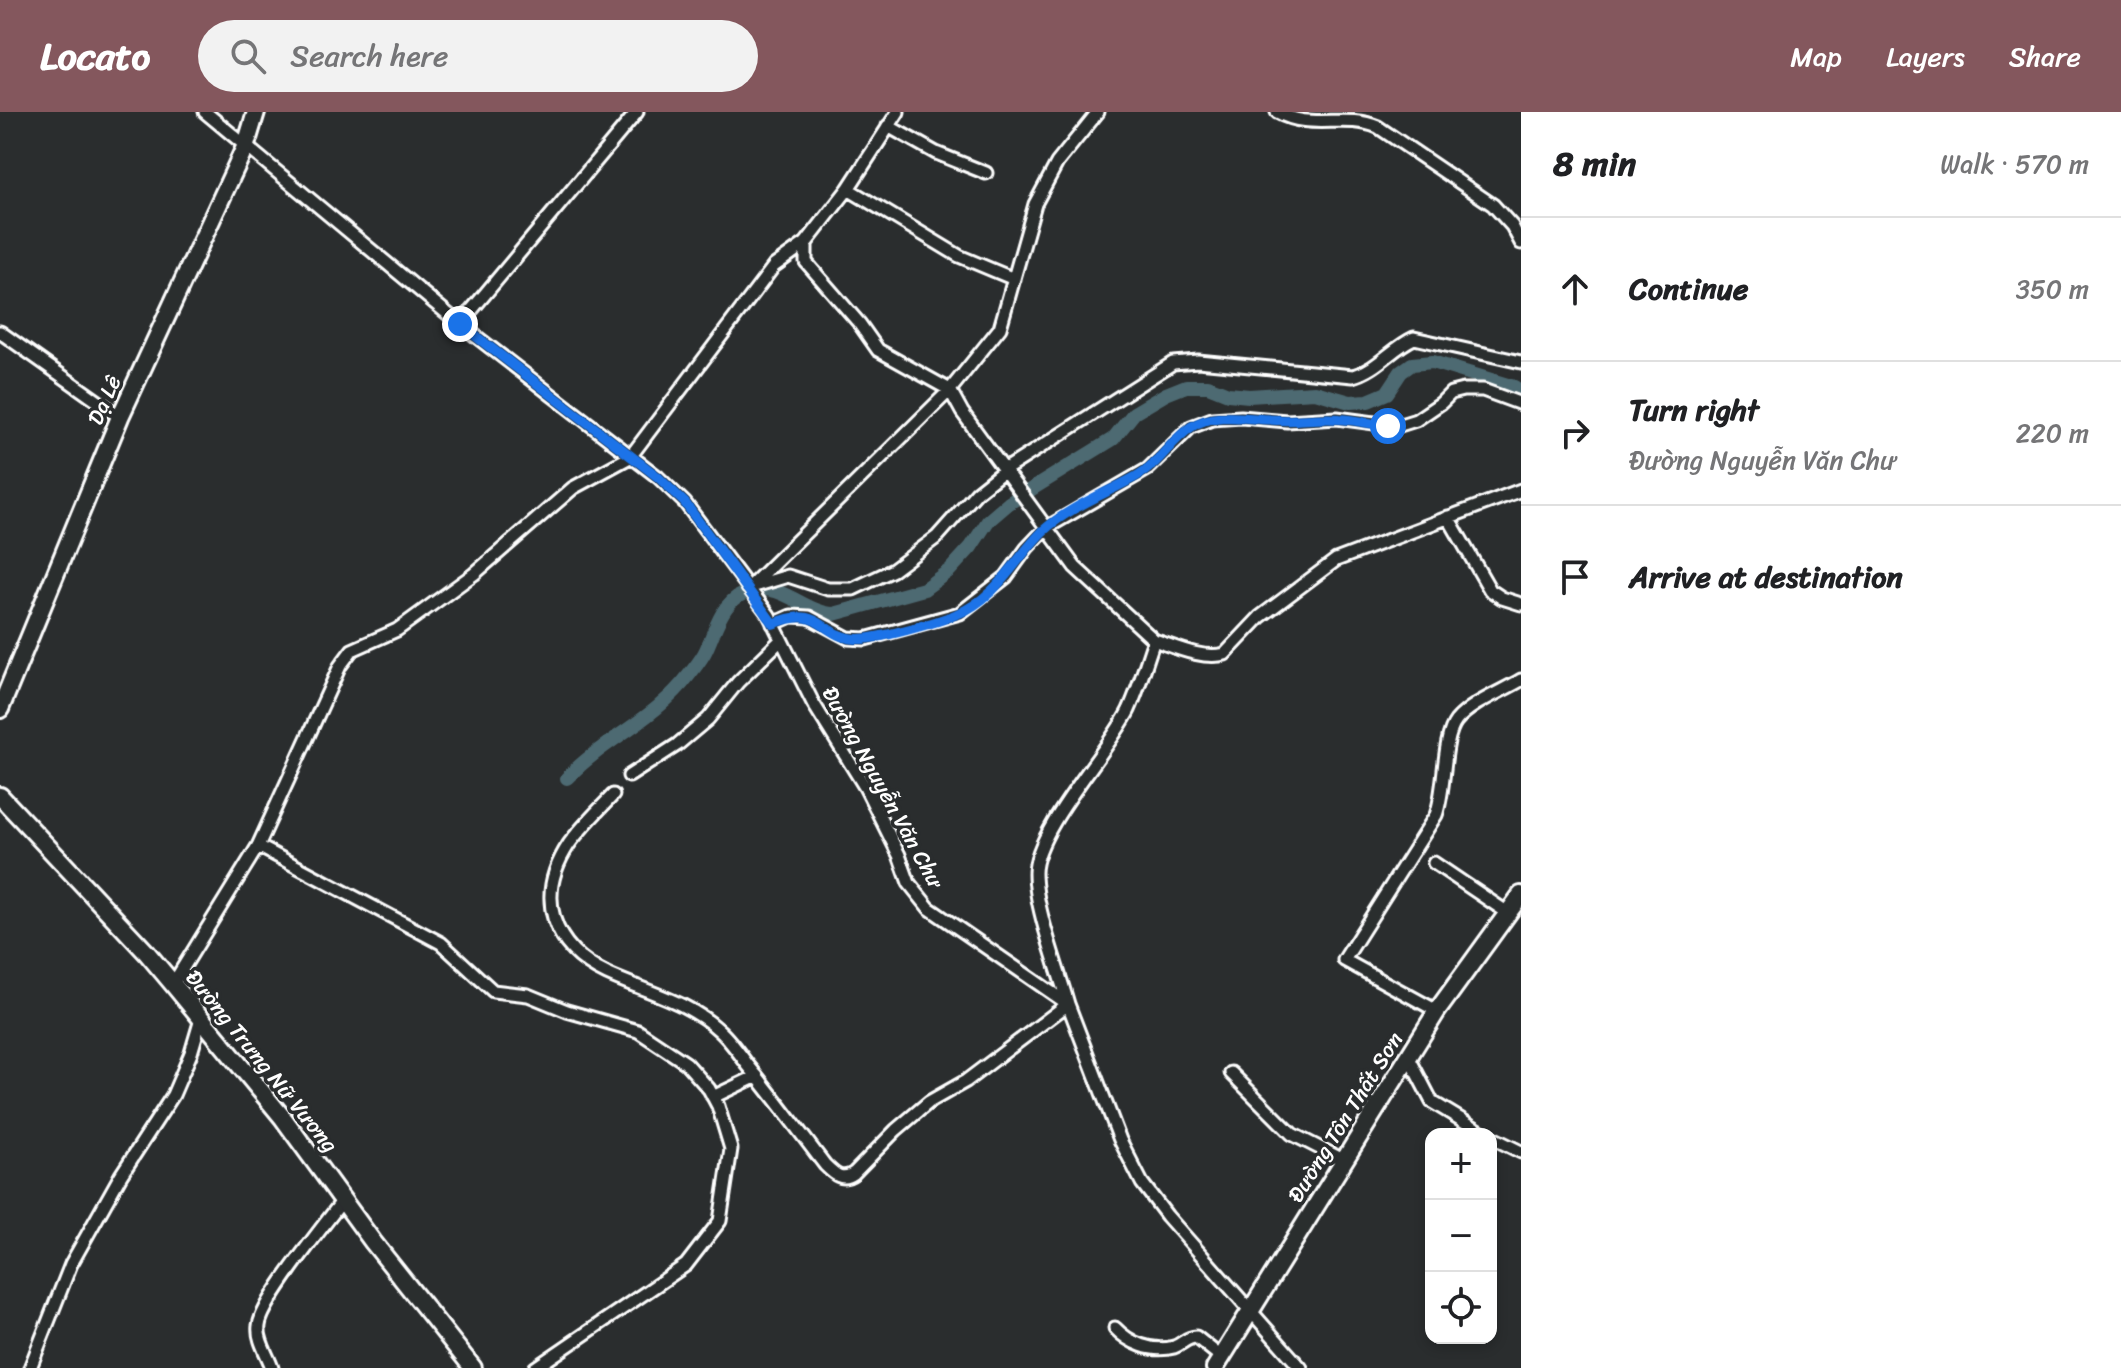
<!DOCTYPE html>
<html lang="en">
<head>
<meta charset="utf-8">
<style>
  :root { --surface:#fff; --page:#f2f2f2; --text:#202124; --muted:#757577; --line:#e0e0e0; --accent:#84575d }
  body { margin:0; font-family:Sriracha,sans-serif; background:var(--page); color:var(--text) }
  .controls { position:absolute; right:24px; bottom:24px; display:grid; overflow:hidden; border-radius:16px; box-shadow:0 4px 12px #0003 }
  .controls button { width:72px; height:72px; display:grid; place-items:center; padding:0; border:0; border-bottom:2px solid var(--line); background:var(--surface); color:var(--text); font:40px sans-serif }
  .stop { position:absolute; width:24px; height:24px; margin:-18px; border:6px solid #1a73e8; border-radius:50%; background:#fff }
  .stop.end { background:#1a73e8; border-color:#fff; box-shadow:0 2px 8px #0008 }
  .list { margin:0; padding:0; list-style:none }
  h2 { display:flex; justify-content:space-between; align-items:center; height:104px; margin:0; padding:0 32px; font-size:34px }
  h2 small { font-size:26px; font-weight:400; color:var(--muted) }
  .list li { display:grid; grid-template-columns:52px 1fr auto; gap:24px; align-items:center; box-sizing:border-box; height:144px; padding:0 32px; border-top:2px solid var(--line) }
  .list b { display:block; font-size:30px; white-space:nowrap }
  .list p { margin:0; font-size:26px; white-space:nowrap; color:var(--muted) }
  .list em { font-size:26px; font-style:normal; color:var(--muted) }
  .icon { flex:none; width:44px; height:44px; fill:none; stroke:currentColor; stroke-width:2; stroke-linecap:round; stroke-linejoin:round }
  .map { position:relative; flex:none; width:1521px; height:1256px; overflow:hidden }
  header { display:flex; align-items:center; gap:48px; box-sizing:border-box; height:112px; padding:0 40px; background:var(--accent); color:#fff }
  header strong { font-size:38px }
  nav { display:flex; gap:44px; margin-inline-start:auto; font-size:28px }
  .search { width:560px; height:72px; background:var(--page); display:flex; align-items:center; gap:20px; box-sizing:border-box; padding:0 28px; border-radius:44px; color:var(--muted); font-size:30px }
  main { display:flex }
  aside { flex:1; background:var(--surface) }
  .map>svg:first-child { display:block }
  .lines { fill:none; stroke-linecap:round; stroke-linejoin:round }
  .canal { stroke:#4e6a72; stroke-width:14 }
  .street-casing { stroke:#fff; stroke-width:17 }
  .secondary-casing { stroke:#fff; stroke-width:22 }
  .street { stroke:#2a2d2e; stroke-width:11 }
  .secondary { stroke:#2a2d2e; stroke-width:16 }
  .route { stroke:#1a73e8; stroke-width:10 }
  .labels { text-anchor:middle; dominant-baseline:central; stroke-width:7; stroke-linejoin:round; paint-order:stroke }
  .street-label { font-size:22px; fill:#fff; stroke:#2a2d2e }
</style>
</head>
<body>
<header>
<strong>Locato</strong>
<div class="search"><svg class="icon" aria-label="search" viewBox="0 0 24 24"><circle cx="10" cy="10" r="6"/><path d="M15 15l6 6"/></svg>Search here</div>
<nav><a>Map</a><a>Layers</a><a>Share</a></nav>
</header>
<main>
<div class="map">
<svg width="1521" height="1256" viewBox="0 0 1521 1256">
  <rect width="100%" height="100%" fill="#2a2d2e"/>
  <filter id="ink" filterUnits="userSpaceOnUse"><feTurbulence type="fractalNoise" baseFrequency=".0125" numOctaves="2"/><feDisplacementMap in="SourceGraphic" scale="16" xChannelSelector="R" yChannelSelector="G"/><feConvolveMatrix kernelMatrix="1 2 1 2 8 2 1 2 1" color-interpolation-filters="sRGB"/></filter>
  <g filter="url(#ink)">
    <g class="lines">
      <path class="canal" d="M567,666C605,626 655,608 689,563C695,555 702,547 706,538C718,512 722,486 753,478C783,471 805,501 834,502L924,477L950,458L971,435L988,409L1009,391L1113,327L1134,301L1166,282L1186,274H1208L1228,282L1249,284L1315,280L1350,290L1368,289L1387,281L1401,260L1412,252L1432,250L1514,275L1521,280"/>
      <g class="street-casing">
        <path id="street" d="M205,0L460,212L658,365L685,391L769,503L813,591L865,675L899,743L909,771L929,796L1068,892L1120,1028L1142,1071L1167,1104L1301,1256
          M1277,0C1311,19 1343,1 1378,15L1493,93L1512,114L1521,131
          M888,14L936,41L986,61
          M848,77L959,144L1014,167
          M460,212L637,0
          M0,220L120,305
          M1448,405L1490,478L1502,486L1521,492
          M754,471L950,278L1000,216L1035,92L1057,51L1098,0
          M748,476L788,464L828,477H853L893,458L937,425L977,380L1006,357L1173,251L1198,249L1353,264C1377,258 1392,236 1414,226L1521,250
          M773,512L791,504L809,505L848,526L865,527L960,501L1006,465L1027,436L1046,416L1148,357L1191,315L1212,307L1241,305L1287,309L1337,306L1397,314L1416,308L1441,291L1451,281L1463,278H1483L1521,292
          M1154,528C1175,535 1203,548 1225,542L1260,505L1336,448L1521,378
          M629,664L677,633L708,607L738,570L780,529
          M613,683C598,699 582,714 569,732C534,785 552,836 607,862C646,880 688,889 720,919C730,928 739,941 747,952C774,985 799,1019 825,1053C834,1062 842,1070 854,1061L896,1018L929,990L966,969L1068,892C1058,856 1035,796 1035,761C1035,718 1108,640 1129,598C1139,576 1146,551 1154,528L1075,455L962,300L950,278L878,238L859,211L806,150V131
          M258,734L441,831L493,879L528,883L567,899L638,919L686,951L709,977L718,994L731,1037L720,1109L686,1153L535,1256
          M1434,751L1508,801
          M173,872L258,734L340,554L352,538L397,518L474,462L573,376L630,345L774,154L806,131L848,77L898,0
          M1437,899L1344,848L1436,703C1446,677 1442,627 1456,609C1471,591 1501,580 1521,568
          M1408,944L1432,990L1485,1022
          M1231,961L1292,1022L1343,1048
          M713,985L757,964
          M1491,1025L1521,1040
          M1115,1216C1129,1231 1152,1241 1174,1235C1183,1232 1186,1225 1196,1225L1221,1245
          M30,1256L71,1152L121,1063L173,983L191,941L201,907
          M272,1256C268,1243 257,1228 259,1214C261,1190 326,1111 343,1088"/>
      </g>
      <g class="secondary-casing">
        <path id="secondary" d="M0,597L120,305L246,33L256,0
          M0,684L147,841L173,872L283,1006L373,1130L473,1256
          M1215,1256L1437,899L1521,783"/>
      </g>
      <use href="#street" class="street"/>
      <use href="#secondary" class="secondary"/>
    </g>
  </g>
  <g class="lines" filter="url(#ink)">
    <path class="route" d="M460,212L658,365L685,391L773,512C823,491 818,525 857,527C875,528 939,510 957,502C996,487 1015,447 1043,419C1069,395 1107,381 1137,364C1159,352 1170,329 1191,315C1217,298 1250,308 1280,308C1300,309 1320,305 1340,307C1356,308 1372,312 1388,314"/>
  </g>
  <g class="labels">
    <g class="street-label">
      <text transform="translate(104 288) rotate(-66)">Dạ Lê</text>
      <text transform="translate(883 675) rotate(61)">Đường Nguyễn Văn Chư</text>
      <text transform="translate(262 949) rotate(51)">Đường Trưng Nữ Vương</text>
      <text transform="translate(1345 1005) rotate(-58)">Đường Tôn Thất Sơn</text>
    </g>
  </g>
</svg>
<div class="controls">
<button>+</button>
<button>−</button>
<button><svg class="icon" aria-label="locate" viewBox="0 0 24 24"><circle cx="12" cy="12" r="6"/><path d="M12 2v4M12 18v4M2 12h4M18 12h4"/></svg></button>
</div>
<div class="stop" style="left:1388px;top:314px"></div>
<div class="stop end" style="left:460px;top:212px"></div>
</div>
<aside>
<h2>8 min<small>Walk · 570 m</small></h2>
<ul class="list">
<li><svg class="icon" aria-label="ahead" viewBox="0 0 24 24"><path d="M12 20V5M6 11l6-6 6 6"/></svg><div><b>Continue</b></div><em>350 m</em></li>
<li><svg class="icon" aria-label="right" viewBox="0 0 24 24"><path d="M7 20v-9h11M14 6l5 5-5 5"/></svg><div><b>Turn right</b><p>Đường Nguyễn Văn Chư</p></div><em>220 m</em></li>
<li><svg class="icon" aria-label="arrive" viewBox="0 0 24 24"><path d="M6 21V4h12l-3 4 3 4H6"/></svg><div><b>Arrive at destination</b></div></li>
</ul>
</aside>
</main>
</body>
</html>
